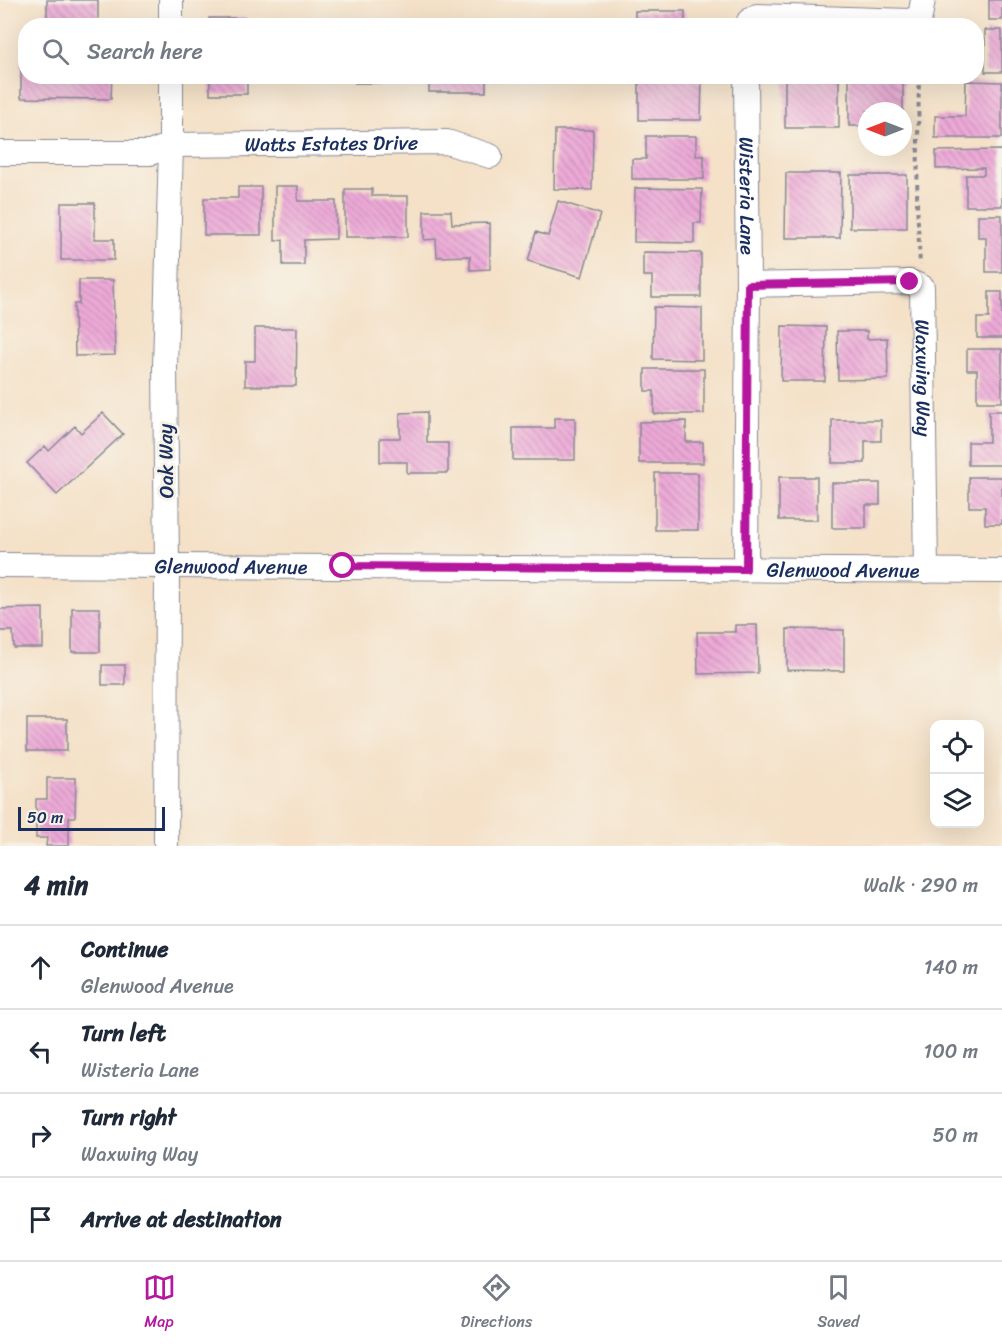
<!DOCTYPE html>
<html lang="en">
<head>
<meta charset="utf-8">
<style>
  :root { --surface:#fff; --page:#f2f2f3; --text:#1f2937; --muted:#747a83; --line:#e0e1e3; --accent:#b5179e }
  body { margin:0; font-family:Sriracha,sans-serif; background:var(--page); color:var(--text) }
  .controls { position:absolute; right:18px; bottom:18px; display:grid; overflow:hidden; border-radius:12px; box-shadow:0 6px 24px #0002 }
  .controls button { width:54px; height:54px; display:grid; place-items:center; padding:0; border:0; border-bottom:2px solid var(--line); background:var(--surface); color:var(--text); font:30px sans-serif }
  .compass { position:absolute; left:858px; top:102px; width:54px; height:54px; border-radius:50%; background:var(--surface); box-shadow:0 6px 24px #0002; rotate:270deg }
  .scale { position:absolute; left:18px; bottom:15px; width:147px; box-sizing:border-box; padding-left:6px; border:3px solid #1b2f5e; border-top:0; font-size:16px; line-height:21px; white-space:nowrap; color:#1b2f5e; -webkit-text-stroke:4px #f7f3e8; paint-order:stroke }
  .stop { position:absolute; width:18px; height:18px; margin:-14px; border:4px solid #b5179e; border-radius:50%; background:#fff }
  .stop.end { background:#b5179e; border-color:#fff; box-shadow:0 2px 6px #0008 }
  .list { margin:0; padding:0; list-style:none }
  h2 { display:flex; justify-content:space-between; align-items:center; height:78px; margin:0; padding:0 24px; font-size:26px }
  h2 small { font-size:20px; font-weight:400; color:var(--muted) }
  .list li { display:grid; grid-template-columns:39px 1fr auto; gap:18px; align-items:center; box-sizing:border-box; height:84px; padding:0 24px; border-top:2px solid var(--line) }
  .list b { display:block; font-size:22px; white-space:nowrap }
  .list p { margin:0; font-size:20px; white-space:nowrap; color:var(--muted) }
  .list em { font-size:20px; font-style:normal; color:var(--muted) }
  .icon { flex:none; width:33px; height:33px; fill:none; stroke:currentColor; stroke-width:2; stroke-linecap:round; stroke-linejoin:round }
  .map { position:relative; flex:none; width:1002px; height:846px; overflow:hidden }
  .search { position:absolute; background:var(--surface); box-shadow:0 6px 24px #0002; left:18px; right:18px; top:18px; height:66px; display:flex; align-items:center; gap:15px; box-sizing:border-box; padding:0 21px; border-radius:24px; color:var(--muted); font-size:22px }
  .sheet { height:414px; background:var(--surface) }
  nav { display:flex; justify-content:space-around; align-items:center; box-sizing:border-box; height:84px; border-top:2px solid var(--line); background:var(--surface); font-size:16px; color:var(--muted) }
  nav a { display:grid; justify-items:center; gap:3px }
  nav .on { color:var(--accent) }
  .map>svg:first-child { display:block }
  .building { fill:url(#building-back-hatch) }
  .lines { fill:none; stroke-linecap:round; stroke-linejoin:round }
  .minor-casing { stroke:#888893; stroke-width:26 }
  .path { stroke:#888893; stroke-width:4; stroke-dasharray:4.5 4.5; stroke-linecap:butt }
  .minor { stroke:#fff; stroke-width:24 }
  .route { stroke:#b5179e; stroke-width:8 }
  .labels { text-anchor:middle; dominant-baseline:central; stroke-width:6; stroke-linejoin:round; paint-order:stroke }
  .street-label { font-size:20px; fill:#1b2f5e; stroke:#f7f3e8 }
</style>
</head>
<body>
<div class="map">
<svg width="1002" height="846" viewBox="0 0 1002 846">
  <defs>
    <pattern id="building-back-hatch" width="6" height="6" patternUnits="userSpaceOnUse" patternTransform="scale(1.5)"><rect width="6" height="6" fill="#eeaad8"/><path d="M-1 5l2 2M0 0l6 6M5-1l2 2" fill="none" stroke="#c08bb2"/></pattern>
  </defs>
  <rect width="100%" height="100%" fill="#f7f3e8"/>
  <filter id="ink" filterUnits="userSpaceOnUse"><feTurbulence type="fractalNoise" baseFrequency=".0167" numOctaves="2"/><feDisplacementMap in="SourceGraphic" scale="12" xChannelSelector="R" yChannelSelector="G"/><feConvolveMatrix kernelMatrix="1 2 1 2 8 2 1 2 1" color-interpolation-filters="sRGB"/></filter>
  <filter id="wash" filterUnits="userSpaceOnUse"><feTurbulence type="fractalNoise" baseFrequency=".008" numOctaves="4" result="noise"/><feDisplacementMap in="SourceGraphic" scale="24" xChannelSelector="R" yChannelSelector="G"/><feGaussianBlur stdDeviation="1.35" result="paint"/><feColorMatrix in="noise" values="0 0 0 0 0 0 0 0 0 0 0 0 0 0 0 0 0 1.4 0 .05"/><feComposite in="paint" operator="in"/></filter>
  <g filter="url(#wash)">
    <rect width="100%" height="100%" fill="#f4e1c8"/>
    <g id="blocks">
      <path class="building" d="M47,0H98V25L47,26Z
        M989,0H1002V20H989Z
        M635,11H685V26H635Z
        M209,18H247V26H209Z
        M281,19H308V26H282Z
        M985,30H1002V72H985Z
        M21,61H26V76H112L111,99L21,98Z
        M210,76H247V94H210Z
        M355,76H410V83H355Z
        M429,76H486V92H429Z
        M639,76H702L701,120H639Z
        M785,76H839V128H785Z
        M849,76H903V111H867V126H849Z
        M966,81L1002,82V138H935V116H965Z
        M555,130H593L592,190L554,189Z
        M646,136H696V156H704V179H632V159H646Z
        M1002,150V206H966V175H984V168L936,169V151Z
        M786,173H841L840,238H785Z
        M850,175H907V228H850Z
        M275,186H298V201H336V239L304,240V265H283V240L275,241Z
        M238,187H261V235H204V198H238Z
        M635,188L702,189L701,223H694V243L634,242Z
        M345,189H372V196H408V237H345Z
        M558,201L600,214L582,277L528,261L536,232L548,236Z
        M61,203H95V239H114V260H61Z
        M424,211H451L452,224L490,223V269L470,270V256L437,257L436,239L424,240Z
        M978,215H1002V272H986V237H978Z
        M643,252L701,253V297H652V276H643Z
        M79,280H113L115,355L75,356L74,304H79Z
        M989,292H1002V338H977V318H989Z
        M654,307L702,308V360L653,359Z
        M782,326L826,327L825,381H781Z
        M255,328H297L296,386H245V361H255Z
        M837,331H867V339L887,338L888,379L838,380Z
        M967,349H1002V402H977V370H967Z
        M645,369H704V414H654V391H645Z
        M989,411H1002V465H968V442H989Z
        M427,412V443H448V473H407V462H380V438H400V413Z
        M103,413L123,434L57,495L27,463L45,446L49,451L75,426L81,433Z
        M554,418H575V460H513V428H554Z
        M832,420H881V441H865V463H832Z
        M686,421V442H703V463H639V422Z
        M655,473H698V530H655Z
        M779,477H817V520H779Z
        M969,477H1002V524H985V507H969Z
        M832,483H880V505H866V528H832Z
        M43,608V648H14L13,631H0V609Z
        M72,608H100V652H72Z
        M735,625H757L758,673L698,674L697,632H735Z
        M787,629L844,630V671L787,670Z
        M102,665H125V685H102Z
        M27,719H67V751H27Z
        M47,778H76L75,817H69V846H46L47,838H36V799H47Z"/>
    </g>
  </g>
  <g filter="url(#ink)">
    <use href="#blocks" fill-opacity="0" stroke="#888893" stroke-width="1.5"/>
    <g class="lines">
      <g class="minor-casing">
        <g id="minor">
          <path d="M171,0V26"/>
          <path d="M747,26L749,21L757,16L909,21L920,17L923,0"/>
          <path id="s1" d="M746,76L748,285L746,569"/>
          <path id="s2" d="M0,153H150L171,145L447,142L490,156"/>
          <path id="s3" d="M748,285L910,282L922,287L926,571"/>
          <path id="s4" d="M0,565L1002,571"/>
          <path d="M166,846L167,565L165,367L171,145V76"/>
        </g>
      </g>
      <path class="path" d="M919,76L917,203L920,265"/>
      <use href="#minor" class="minor"/>
    </g>
  </g>
  <g class="lines" filter="url(#ink)">
    <path class="route" d="M343,566L746,569L748,285L910,282"/>
  </g>
  <g class="labels">
    <g class="street-label">
      <text stroke="none"><textPath href="#s2" startOffset="333">Watts Estates Drive</textPath></text>
      <text stroke="none"><textPath href="#s1" startOffset="120">Wisteria Lane</textPath></text>
      <text stroke="none"><textPath href="#s3" startOffset="266">Waxwing Way</textPath></text>
      <text transform="translate(166 461) rotate(-91)">Oak Way</text>
      <text stroke="none"><textPath href="#s4" startOffset="231">Glenwood Avenue</textPath></text>
      <text stroke="none"><textPath href="#s4" startOffset="843">Glenwood Avenue</textPath></text>
    </g>
  </g>
</svg>
<div class="controls">
<button><svg class="icon" aria-label="locate" viewBox="0 0 24 24"><circle cx="12" cy="12" r="6"/><path d="M12 2v4M12 18v4M2 12h4M18 12h4"/></svg></button>
<button><svg class="icon" aria-label="layers" viewBox="0 0 24 24"><path d="M12 4l9 5-9 5-9-5zM3 14l9 5 9-5"/></svg></button>
</div>
<svg class="compass" viewBox="-18 -18 36 36"><path d="M0-13l5 13h-10z" fill="#e53935"/><path d="M0 13l5-13h-10z" fill="#747a83"/></svg>
<div class="scale">50 m</div>
<div class="stop" style="left:343px;top:566px"></div>
<div class="stop end" style="left:910px;top:282px"></div>
<div class="search"><svg class="icon" aria-label="search" viewBox="0 0 24 24"><circle cx="10" cy="10" r="6"/><path d="M15 15l6 6"/></svg>Search here</div>
</div>
<section class="sheet">
<h2>4 min<small>Walk · 290 m</small></h2>
<ul class="list">
<li><svg class="icon" aria-label="ahead" viewBox="0 0 24 24"><path d="M12 20V5M6 11l6-6 6 6"/></svg><div><b>Continue</b><p>Glenwood Avenue</p></div><em>140 m</em></li>
<li><svg class="icon" aria-label="left" viewBox="0 0 24 24"><path d="M17 20v-9H6M10 6l-5 5 5 5"/></svg><div><b>Turn left</b><p>Wisteria Lane</p></div><em>100 m</em></li>
<li><svg class="icon" aria-label="right" viewBox="0 0 24 24"><path d="M7 20v-9h11M14 6l5 5-5 5"/></svg><div><b>Turn right</b><p>Waxwing Way</p></div><em>50 m</em></li>
<li><svg class="icon" aria-label="arrive" viewBox="0 0 24 24"><path d="M6 21V4h12l-3 4 3 4H6"/></svg><div><b>Arrive at destination</b></div></li>
</ul>
</section>
<nav>
<a class="on"><svg class="icon" aria-label="map" viewBox="0 0 24 24"><path d="M3 6l6-2 6 2 6-2v14l-6 2-6-2-6 2zM9 4v14M15 6v14"/></svg>Map</a>
<a><svg class="icon" aria-label="directions" viewBox="0 0 24 24"><path d="M12 3l9 9-9 9-9-9zM9 14v-3h6M13 9l2 2-2 2"/></svg>Directions</a>
<a><svg class="icon" aria-label="saved" viewBox="0 0 24 24"><path d="M7 4h10v16l-5-4-5 4z"/></svg>Saved</a>
</nav>
</body>
</html>
